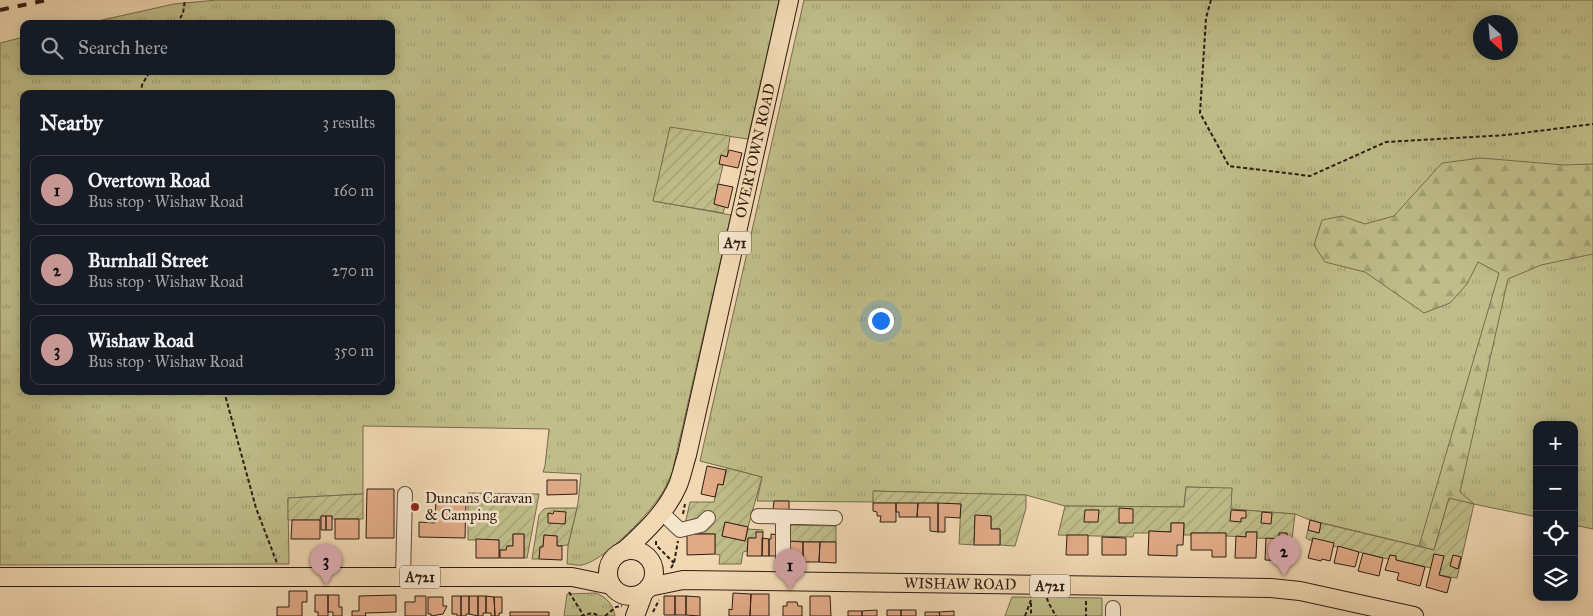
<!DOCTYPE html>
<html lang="en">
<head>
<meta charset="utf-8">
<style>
  :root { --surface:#171b24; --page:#20242c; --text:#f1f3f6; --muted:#9ea1a6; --line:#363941; --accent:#c59692 }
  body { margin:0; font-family:"IM FELL Great Primer",serif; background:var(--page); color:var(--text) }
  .controls { position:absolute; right:15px; bottom:15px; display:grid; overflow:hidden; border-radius:10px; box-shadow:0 2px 12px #0003 }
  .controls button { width:45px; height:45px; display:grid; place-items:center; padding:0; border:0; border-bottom:1px solid var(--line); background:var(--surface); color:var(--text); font:25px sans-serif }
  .compass { position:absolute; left:1473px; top:15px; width:45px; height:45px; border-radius:50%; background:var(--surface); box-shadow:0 2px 12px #0003; rotate:154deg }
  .you { position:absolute; left:880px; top:320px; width:18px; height:18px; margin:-12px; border:4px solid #fff; border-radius:50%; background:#1a73e8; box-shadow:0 0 0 8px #1a73e833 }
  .badge { display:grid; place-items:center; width:32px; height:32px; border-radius:50%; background:var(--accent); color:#111; font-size:16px; font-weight:700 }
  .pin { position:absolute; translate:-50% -41px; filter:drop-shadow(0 1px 2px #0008) }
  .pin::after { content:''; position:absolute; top:26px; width:18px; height:15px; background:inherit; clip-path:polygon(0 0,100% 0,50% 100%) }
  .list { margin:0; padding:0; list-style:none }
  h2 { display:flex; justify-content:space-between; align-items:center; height:65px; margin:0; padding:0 20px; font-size:21px }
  h2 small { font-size:16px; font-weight:400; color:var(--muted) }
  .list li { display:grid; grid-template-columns:32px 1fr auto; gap:15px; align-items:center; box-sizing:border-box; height:70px; margin:0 10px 10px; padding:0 10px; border:1px solid var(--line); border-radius:10px }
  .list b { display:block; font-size:19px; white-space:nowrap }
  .list p { margin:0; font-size:16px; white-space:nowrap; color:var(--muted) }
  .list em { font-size:16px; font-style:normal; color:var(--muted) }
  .icon { flex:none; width:28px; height:28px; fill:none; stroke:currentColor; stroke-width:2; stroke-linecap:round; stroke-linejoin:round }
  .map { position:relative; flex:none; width:1593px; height:616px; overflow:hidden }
  .search { position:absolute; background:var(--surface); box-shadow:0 2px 12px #0003; left:20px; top:20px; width:375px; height:55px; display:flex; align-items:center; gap:12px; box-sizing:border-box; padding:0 18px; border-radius:10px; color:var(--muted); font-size:19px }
  .panel { position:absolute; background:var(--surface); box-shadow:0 2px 12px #0003; left:20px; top:90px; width:375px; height:305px; border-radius:10px }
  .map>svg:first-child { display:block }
  .grass { fill:url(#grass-tufts); stroke:#766c4c; fill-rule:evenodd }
  .forest { fill:url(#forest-firs); stroke:#766c4c }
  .park { fill:#bfbd89; stroke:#766c4c }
  .garden { fill:url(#garden-furrows); stroke:#766c4c }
  .building { fill:#e2ab88; stroke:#2e1c10 }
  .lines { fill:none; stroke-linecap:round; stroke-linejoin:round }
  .minor-casing { stroke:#5f4b39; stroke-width:16 }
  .major-casing { stroke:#2e1c10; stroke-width:20 }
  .path { stroke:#2e1c10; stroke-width:2; stroke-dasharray:4 2.5; stroke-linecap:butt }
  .minor { stroke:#f6e6ce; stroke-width:14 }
  .major { stroke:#f1d8b3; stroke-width:18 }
  .rail { stroke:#2e1c10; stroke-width:4; stroke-dasharray:9 9; stroke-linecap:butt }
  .poi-dot { fill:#8f2418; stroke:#f6e6ce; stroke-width:2 }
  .labels { text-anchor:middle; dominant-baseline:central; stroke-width:5; stroke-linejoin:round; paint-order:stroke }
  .shield { fill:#f6e6ce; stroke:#6a5949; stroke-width:1 }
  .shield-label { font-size:14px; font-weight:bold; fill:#2e1c10 }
  .street-label { font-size:15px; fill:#2e1c10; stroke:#f6e6ce }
  .poi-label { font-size:15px; fill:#2e1c10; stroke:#f6e6ce; text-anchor:start }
</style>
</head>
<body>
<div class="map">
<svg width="1593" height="616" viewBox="0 0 1593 616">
  <defs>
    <pattern id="grass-tufts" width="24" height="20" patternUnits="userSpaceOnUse" patternTransform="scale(1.25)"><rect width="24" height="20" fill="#bfbd89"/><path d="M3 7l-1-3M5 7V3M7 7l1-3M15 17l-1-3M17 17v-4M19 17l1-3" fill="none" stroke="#a4a275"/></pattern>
    <pattern id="forest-firs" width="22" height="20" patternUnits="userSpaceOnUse" patternTransform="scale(1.25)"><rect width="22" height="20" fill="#bfbd89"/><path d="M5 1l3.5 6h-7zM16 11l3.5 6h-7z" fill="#a4a275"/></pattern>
    <pattern id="garden-furrows" width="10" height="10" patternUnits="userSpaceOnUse" patternTransform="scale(1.25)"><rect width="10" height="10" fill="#bfbd89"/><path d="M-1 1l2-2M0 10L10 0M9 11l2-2" fill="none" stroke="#a4a275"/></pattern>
  </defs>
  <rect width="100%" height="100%" fill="#f1d8b3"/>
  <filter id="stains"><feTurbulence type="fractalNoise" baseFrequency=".004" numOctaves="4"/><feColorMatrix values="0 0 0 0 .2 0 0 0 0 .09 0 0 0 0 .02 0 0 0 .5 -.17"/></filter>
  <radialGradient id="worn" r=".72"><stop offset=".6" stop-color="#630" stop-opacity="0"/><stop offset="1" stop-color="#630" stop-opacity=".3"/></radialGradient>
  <path class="grass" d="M217,0H779L748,139L670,128L654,201L731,215L672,473C669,478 667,485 664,490C652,511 606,560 582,565C578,566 572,564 567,564L568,546L578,503L581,474L543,472L545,466L549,429L363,426V494L288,498L289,564L0,565V43L24,37V71H391V24H84L174,4ZM24,94H391V391H24Z
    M804,0H1593V529L1574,525V425H1537V517L1449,499L1434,550L1310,520L1295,514L1230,509L1232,489L1186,487L1184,507L1065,506L1026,495L874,491L873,502L757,501L762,477L700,461ZM1480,22H1510V52H1480Z
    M596,593C607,598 613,604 615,616H564L567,594Z"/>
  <path class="forest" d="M1481,158L1564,165L1593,164V254L1541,265L1508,279L1460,492L1474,504L1449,499L1434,550L1419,546L1499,273L1478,262L1467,284L1450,303L1424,313L1365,272L1325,262L1314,245L1322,220L1342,216L1365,224L1394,216L1442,163Z"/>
  <path class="park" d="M1012,597L1102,598V616H1005Z"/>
  <path class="garden" d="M670,127L730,136L727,157L722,155L723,165L714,204L725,207L723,213L653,201Z
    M727,468L762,477L748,527L725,522L722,536L745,541L748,529L763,530V532L756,538H748L747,551L743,552L741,564H719L720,555L715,554V534L683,533L690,502H714L718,484L723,485Z
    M1186,487L1232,488L1231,509L1295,514L1292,539H1287V533H1279V539L1257,538V532H1246V537L1226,536V533H1191V535H1184V523H1171V532L1149,531V533H1134L1133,537L1058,535L1065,506L1184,507Z
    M873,491L1026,495V508L1015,546L1000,545V529H991V516H975L974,545L959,544L961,504L873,503Z
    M468,493L539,494L527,558H524V534H513V546H507L506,550H500V558H499V540H468Z
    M363,494V519H332V516H321L320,520H288V498Z
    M1449,498L1474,504L1457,578L1439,575L1431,568L1396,560V556L1390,555L1388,559L1333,546L1313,538L1312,541L1306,538L1308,530L1319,533L1321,523L1434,550Z
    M549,508H577L568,545L557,546V536L544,535L543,547H540L539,559H532L539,515L544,509Z
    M787,525L836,526V542L786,541Z"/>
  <path class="building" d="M729,150L742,153L738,168L719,164L721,155L727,157Z
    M718,184L733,187L728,208L714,204Z
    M707,466L726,470L723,485L718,484L715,497L701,494Z
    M547,480H577V494L547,495Z
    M367,489H394V538H366Z
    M436,499L466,500L465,538L419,537V522L435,523Z
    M774,501H789V511L773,510Z
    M873,503H896V522H880L881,516H877V512L873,511Z
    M896,503H918L917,517H899V512H896Z
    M918,503H938V532L930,531V517H917Z
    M938,503L961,504L960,518L945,517V532H938Z
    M1119,508L1133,509V523H1119Z
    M1085,510H1099L1098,522H1084Z
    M1231,510L1246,511V518H1241V522L1230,521Z
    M554,511L566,512L565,524L548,523V513L553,514Z
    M1262,512L1272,513L1271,524L1261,523Z
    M975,515L991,516V529H1000V545H974Z
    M321,516H326V530H321Z
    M326,516H332V530H326Z
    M335,519H359V539H335Z
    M292,520H320V539H291Z
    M1310,520L1321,523L1319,533L1308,530Z
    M725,522L748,527L745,541L722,536Z
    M1171,523H1184L1183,545H1177V556L1148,555L1149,531L1171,532Z
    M756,532H763L762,556H747L748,538H756Z
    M1246,532H1257L1256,558H1235L1236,536L1246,537Z
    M1191,533H1226V557H1212V550H1191Z
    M1279,533H1287V539H1289L1288,561L1265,560L1266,538L1279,539Z
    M513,534H524V558H500V550H506L507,546H513Z
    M687,534H715V554L687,555Z
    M771,534L778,535L777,556H769V539H771Z
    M544,535L557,536V546H562V560L539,559L540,547H543Z
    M1067,535H1088V555H1066Z
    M1102,537L1126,538V555H1102Z
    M762,538L769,539V556H762Z
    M1313,538L1334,543L1330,561L1322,559L1321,561L1308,558Z
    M476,539L499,540V558H476Z
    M786,541L803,542V562H786Z
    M803,542H820L819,562H803Z
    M820,542H836V563L819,562Z
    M1338,546L1359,552L1355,567L1334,563Z
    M1363,553L1383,558L1379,576L1358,571Z
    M1434,554L1444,556L1439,575L1451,578L1447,593L1426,587Z
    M1390,555L1396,556V560L1425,567L1420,586L1397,580L1399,573L1385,570Z
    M1453,555L1461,557L1458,569L1450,566Z
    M289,591H307V602H302V616H277V607H289Z
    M733,593L751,594L750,616H729V609L732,610Z
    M751,594H769V616H750Z
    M315,595H328V616H318V612H315Z
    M328,595H339V607H342V616H333V612H328Z
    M396,595V612L365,613L366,616H352V611H359V596Z
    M415,596H426V616H405V602H415Z
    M452,596H461V616H457V614H452Z
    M461,596H469V614H466V616H461Z
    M469,596H478V616L469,614Z
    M478,596H486V613H483V616H478Z
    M486,596L494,597L495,616H491V613H486Z
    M664,596H675V615H664Z
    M675,596H686V615H675Z
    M686,596L700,597V616L686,615Z
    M810,596H830L831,616H810Z
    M428,597H443V606H447L443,614L431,616V614H428Z
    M494,597H502V613H499V616H495Z
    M787,602H797L798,606H802V616H783V606H787Z
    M877,610V616H862V611Z
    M887,610H901V616H887Z
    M901,610H916V616H901Z
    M848,611H862V616H848Z
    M954,611V616H940L939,612Z
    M510,612H549V616H510Z
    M925,612H939L940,616H925Z"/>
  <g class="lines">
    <g class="minor-casing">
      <path id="minor" d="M661,512L680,530L701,525L708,518
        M758,516L835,518
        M403,577L405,494
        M783,582V517
        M1113,616V608"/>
    </g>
    <g class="major-casing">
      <g id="major">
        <circle cx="631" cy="573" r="23"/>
        <path id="s1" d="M624,551C645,532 667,511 678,485C682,475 684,464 687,455L789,0"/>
        <path d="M0,577H572L611,585"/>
        <path id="s2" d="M649,587L683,580L1271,588L1300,591L1414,616"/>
        <path d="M635,616L644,592"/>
      </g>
    </g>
    <path class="path" d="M1211,0L1206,18L1200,113L1229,166L1310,176L1386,142L1507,135L1593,124
      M177,24L183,13L185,0
      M141,94L142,85L150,71
      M224,391L256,508L277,563
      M683,514L685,504
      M656,541V545L674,563
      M671,568L674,563L678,541
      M569,592L584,616
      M1047,598L1048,602L1056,616
      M1086,601V616
      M1031,603V616
      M653,612L659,600
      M581,616L592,613L600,616
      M605,616L616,607L622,606
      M1025,616L1031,600"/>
    <use href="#minor" class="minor"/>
    <use href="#major" class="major"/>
    <path class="rail" d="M0,10L47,0"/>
  </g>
  <circle class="poi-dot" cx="415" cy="507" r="5"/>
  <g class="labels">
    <g class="shield">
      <rect x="719" y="231.5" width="32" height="23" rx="4"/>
      <rect x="400" y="565.5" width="40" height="23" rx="4"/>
      <rect x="1030" y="574.5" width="40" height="23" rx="4"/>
    </g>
    <g class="shield-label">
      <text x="735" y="243">A71</text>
      <text x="420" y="577">A721</text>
      <text x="1050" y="586">A721</text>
    </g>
    <g class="street-label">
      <text stroke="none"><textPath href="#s1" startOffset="429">OVERTOWN ROAD</textPath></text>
      <text stroke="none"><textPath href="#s2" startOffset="312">WISHAW ROAD</textPath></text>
    </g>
    <g class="poi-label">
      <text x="425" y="498">Duncans Caravan<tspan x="425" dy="17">&amp; Camping</tspan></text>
    </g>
  </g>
  <rect width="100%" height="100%" filter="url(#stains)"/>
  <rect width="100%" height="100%" fill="url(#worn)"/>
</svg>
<div class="controls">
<button>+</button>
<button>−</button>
<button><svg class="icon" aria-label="locate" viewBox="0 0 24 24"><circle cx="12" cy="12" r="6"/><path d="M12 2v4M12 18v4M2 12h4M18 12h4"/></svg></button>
<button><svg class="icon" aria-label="layers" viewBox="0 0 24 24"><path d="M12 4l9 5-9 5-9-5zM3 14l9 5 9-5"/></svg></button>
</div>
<svg class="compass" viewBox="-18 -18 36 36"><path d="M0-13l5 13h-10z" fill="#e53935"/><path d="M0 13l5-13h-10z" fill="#9ea1a6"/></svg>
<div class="you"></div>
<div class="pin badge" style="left:790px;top:590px">1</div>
<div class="pin badge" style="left:1284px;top:576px">2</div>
<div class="pin badge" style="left:326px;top:585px">3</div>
<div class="search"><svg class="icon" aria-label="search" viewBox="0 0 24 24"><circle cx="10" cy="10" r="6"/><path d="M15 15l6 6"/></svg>Search here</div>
<section class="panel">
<h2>Nearby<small>3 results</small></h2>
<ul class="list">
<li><span class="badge">1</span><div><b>Overtown Road</b><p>Bus stop · Wishaw Road</p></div><em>160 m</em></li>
<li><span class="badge">2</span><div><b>Burnhall Street</b><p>Bus stop · Wishaw Road</p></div><em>270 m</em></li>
<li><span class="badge">3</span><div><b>Wishaw Road</b><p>Bus stop · Wishaw Road</p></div><em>350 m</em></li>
</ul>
</section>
</div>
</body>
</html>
